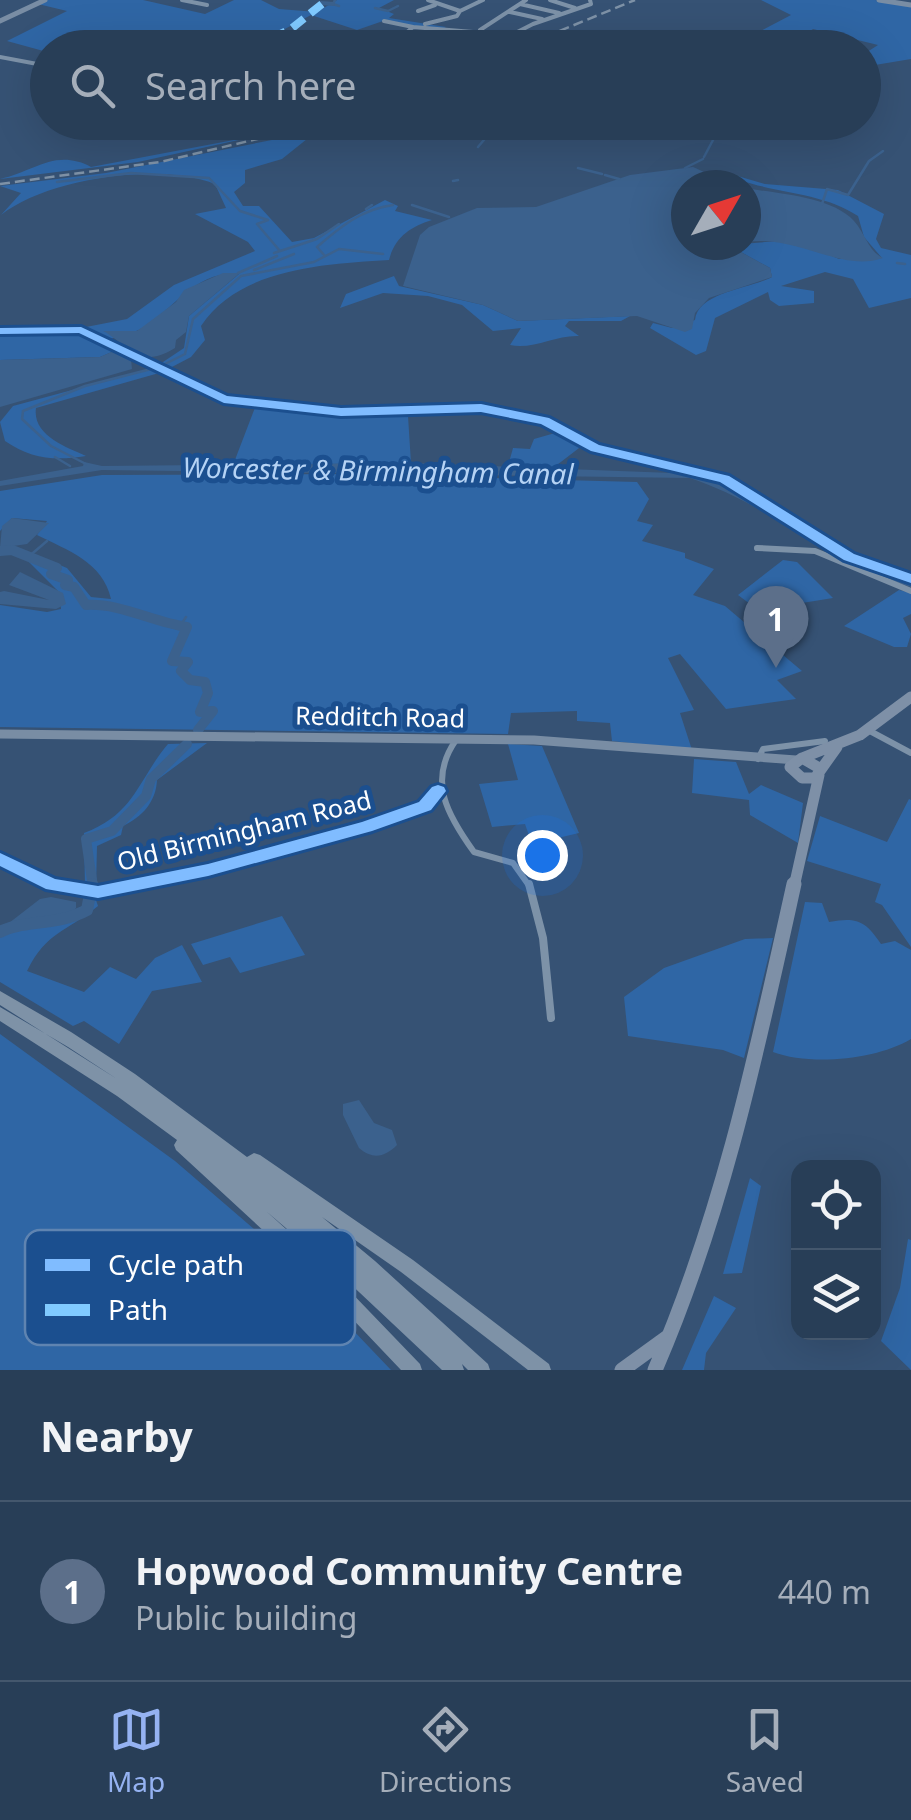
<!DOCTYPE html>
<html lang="en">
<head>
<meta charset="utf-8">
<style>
  :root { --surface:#283e57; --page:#344961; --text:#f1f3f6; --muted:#a5aeba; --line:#44576d; --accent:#95b2f1 }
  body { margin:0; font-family:"Noto Sans",sans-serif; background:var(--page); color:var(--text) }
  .controls { position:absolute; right:30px; bottom:30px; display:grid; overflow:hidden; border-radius:20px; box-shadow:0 10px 40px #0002 }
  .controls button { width:90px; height:90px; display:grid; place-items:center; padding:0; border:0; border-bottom:2px solid var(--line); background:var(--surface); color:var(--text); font:50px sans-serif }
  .compass { position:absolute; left:671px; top:170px; width:90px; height:90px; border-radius:50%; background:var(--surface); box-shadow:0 10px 40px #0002; rotate:51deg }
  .you { position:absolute; left:542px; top:855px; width:35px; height:35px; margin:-25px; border:8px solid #fff; border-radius:50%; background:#1a73e8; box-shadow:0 0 0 15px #1a73e833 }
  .badge { display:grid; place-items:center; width:65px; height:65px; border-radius:50%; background:var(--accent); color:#fff; font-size:32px; font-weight:700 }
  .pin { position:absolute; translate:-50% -82px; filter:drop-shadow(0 2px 5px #0008) }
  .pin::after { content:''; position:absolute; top:52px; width:35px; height:30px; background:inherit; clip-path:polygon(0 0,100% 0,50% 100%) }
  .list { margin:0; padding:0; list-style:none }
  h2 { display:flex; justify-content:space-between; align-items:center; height:130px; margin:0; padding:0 40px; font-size:42px }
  h2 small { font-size:32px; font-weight:400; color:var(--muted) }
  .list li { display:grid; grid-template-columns:65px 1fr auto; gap:30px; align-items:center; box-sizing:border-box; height:180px; padding:0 40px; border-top:2px solid var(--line) }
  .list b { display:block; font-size:38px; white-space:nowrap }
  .list p { margin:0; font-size:32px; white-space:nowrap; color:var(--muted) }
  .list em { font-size:32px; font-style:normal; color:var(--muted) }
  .icon { flex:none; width:55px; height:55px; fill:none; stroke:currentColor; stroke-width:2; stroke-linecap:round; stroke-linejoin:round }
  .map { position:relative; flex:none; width:911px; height:1370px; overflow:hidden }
  .search { position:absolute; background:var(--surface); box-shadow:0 10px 40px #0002; left:30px; right:30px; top:30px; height:110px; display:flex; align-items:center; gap:25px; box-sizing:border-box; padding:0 35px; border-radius:55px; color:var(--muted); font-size:38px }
  .sheet { height:310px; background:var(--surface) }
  nav { display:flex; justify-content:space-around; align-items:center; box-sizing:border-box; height:140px; border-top:2px solid var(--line); background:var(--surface); font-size:28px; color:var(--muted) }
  nav a { display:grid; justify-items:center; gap:5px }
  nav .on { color:var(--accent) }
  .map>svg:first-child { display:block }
  .green { fill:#2f66a5 }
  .water { fill:#3b618d }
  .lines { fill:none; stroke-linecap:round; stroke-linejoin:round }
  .stream { stroke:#3b618d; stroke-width:2.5 }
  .canal { stroke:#3b618d; stroke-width:4 }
  .river-far1 { stroke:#3b618d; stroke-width:10 }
  .river { stroke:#3b618d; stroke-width:12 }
  .minor-far3 { stroke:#7d92a8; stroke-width:4 }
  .minor-far2 { stroke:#7d92a8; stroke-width:5 }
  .minor-far1 { stroke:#7d92a8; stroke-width:6 }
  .minor { stroke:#7d92a8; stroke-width:8 }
  .secondary-far1 { stroke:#798da4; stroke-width:5 }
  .secondary { stroke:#798da4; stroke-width:9 }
  .trunk-far1 { stroke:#7e90a7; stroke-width:11 }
  .trunk { stroke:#7e90a7; stroke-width:15 }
  .motorway { fill:#7e92a7; fill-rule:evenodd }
  .rail { stroke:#7e92a7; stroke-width:2.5; stroke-dasharray:10 5; stroke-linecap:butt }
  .quiet { stroke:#80caff; stroke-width:8; stroke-dasharray:15 8; stroke-linecap:butt }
  .cycleway-casing { stroke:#1b4f8f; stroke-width:6 }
  .cycleway { fill:#80bcff; fill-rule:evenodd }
  .labels { text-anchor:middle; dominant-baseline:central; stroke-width:10; stroke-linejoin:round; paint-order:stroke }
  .street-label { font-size:25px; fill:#fff; stroke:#1b4f8f }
  .water-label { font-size:28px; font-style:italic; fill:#b5d3f5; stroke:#1b4f8f }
  .key { fill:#1b4f8f; stroke:#5f84b1; stroke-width:2.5 }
  .key-label { font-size:28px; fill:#fff }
</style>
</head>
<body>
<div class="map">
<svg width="911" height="1370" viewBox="0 0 911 1370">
  <rect width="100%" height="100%" fill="#365274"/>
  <path class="green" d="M48,0H143L205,14L234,0H261L279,9L317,12L337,0H394L379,8L394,14L389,18L446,27L439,31L383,21L357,30L311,15L251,47L48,48L47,52L7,41L67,11L38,4Z
    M761,0H875L911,7V59L869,66L864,64V54L878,45L813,29L794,43L728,48L791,15Z
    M316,123L138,162L0,179C34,172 55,148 91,167L239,139L241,132L259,135Z
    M297,135H312L282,159L245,170V183L234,192L243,206H259L292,242L314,238L385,200L398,206L395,211L432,220C410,227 395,237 389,260C325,264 239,268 201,326L205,340L191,357L170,368L157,366L184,348L189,316L239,274C196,270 175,308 144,327C133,334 117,337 105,340L86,327L127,319L174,285L255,251L248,242L195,214L226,208L215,184C159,162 48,178 1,215L21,193L0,186L106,173Z
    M717,170L765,184L838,190L884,214L876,239L881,248L911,255V298L869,308L853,279L825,272L781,286L814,291V303L779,306L770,300L768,292L715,318L706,351L696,355L650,328L653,323L672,328L695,320C698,292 750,289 772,277L770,268L728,245L779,241L813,248L839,259L882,258L864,237L858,216C816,188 761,195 717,170Z
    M394,276L399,286L483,305L518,321L630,316L621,321H569L565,326L579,336C555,335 533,350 510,345L521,328L493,331L462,305L428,296L383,293L340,308L346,294Z
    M79,331L114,351L100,357L0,360V332Z
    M150,369L159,373L36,408C32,435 66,447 86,456C55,461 31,459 5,441L0,422L13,406Z
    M262,404L330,413L408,416L411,463L233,465L256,405Z
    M562,431L583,445L553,468L508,466L513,448L530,449L534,439Z
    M349,474L637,482L649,499L637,521L653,525L642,541L685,553V558L714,569L693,595L725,606L802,671L777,680L796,699L726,709L680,654L668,658L694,710L680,713L692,750L612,741L610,723L577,721V711L511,713L508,734L0,727V605L47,612L61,609L60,593L28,561L37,556L67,568L91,597L111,599C103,562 67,550 37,535L47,521L12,518L0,531V491L102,475Z
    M783,560L797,562L833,598L802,603L783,616L758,610L738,595Z
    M899,590L911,593V614L903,618L911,634L907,647H894L844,626Z
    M207,743L157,780C156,802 142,817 123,826L121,835L97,846L96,887L85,888L84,833C135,814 137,781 168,744Z
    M508,744L542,746L579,833L532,844L525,824L492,827L479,784L518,780Z
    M694,759L736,762L749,794L761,785L803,803L798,843L750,815L749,800L692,793Z
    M909,799L911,800V947L882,905L875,902L881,884L807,861L820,816L887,842Z
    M96,900L98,906C65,933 47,931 27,971L84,992L110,967L136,979L155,958L182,945L202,982L152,991L119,1044L84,1021L73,1026L0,982V930L9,923L61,916Z
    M805,902L822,903L829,922C856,917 865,920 881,944L895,941L911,950V1039C876,1060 810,1066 773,1052Z
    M282,916L305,955L240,973L230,957L203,965L191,944Z
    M773,938L744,1058L723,1050L628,1036L624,997L664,968L745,939Z
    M0,1034L175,1161L268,1241L391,1370H0Z
    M750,1178L761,1186L742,1273L723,1274Z
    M908,1239L911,1240V1370L881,1341L900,1288Z
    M714,1296L736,1308L706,1353L704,1370H682Z"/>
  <path class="water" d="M693,167L733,185H686V245H728L770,268L772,277L709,298L695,313L692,329L685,332L637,316L518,321L483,305L403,286L420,235L429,227L477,208L536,207L630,175Z
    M746,188C777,194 831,196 854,221C865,233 868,251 883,258C841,273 797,234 746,242Z
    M223,273H240L189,316L186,332L176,340L175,348C136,372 126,342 103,331H137L176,302L184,290Z
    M114,351L131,360L132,369L0,407V360L100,357Z
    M84,462L102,466L411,463L698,474C774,499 832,560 911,582V587C830,563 769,504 690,478L102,470L0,486V481L83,466Z
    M12,518L49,523L27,544L0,548L2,526Z
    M20,572L63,593L66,604L56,609L0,604V592L4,591L49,600L9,585Z
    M51,897L76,902V908L66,918L9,923L40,899Z
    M359,1100L374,1123L392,1130L397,1145C385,1157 373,1160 359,1148L343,1115V1104Z"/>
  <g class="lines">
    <path class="stream" d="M335,0L333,4L339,6
      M375,8L388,11L398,6
      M471,34L492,39
      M555,34L559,48
      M503,40L521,38
      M541,43L559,44
      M478,147L499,122
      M704,157L721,125
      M578,168L602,174
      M685,168L703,159
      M605,175L619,179
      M453,181L458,180
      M57,182L131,173L209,178L240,211L268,220L257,224L280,251
      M822,204L827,189L848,195L869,161L883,151
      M412,205L449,217
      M366,209L372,205
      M274,253L317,239L339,224
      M325,256L317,247C340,227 362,209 393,205
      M897,263L905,264
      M254,270L294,254
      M238,273L277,256
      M159,367L185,354L193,319L241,276L314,262L339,249L383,254
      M55,457L70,466
      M86,464L51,446L22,419L23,411L85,386L151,369
      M27,558L47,541
      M182,623L186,617"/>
    <path class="canal" d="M321,3L333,4"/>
    <path class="river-far1" d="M0,551L12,550L57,568L51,574L68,580L65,585L74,587L86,605C121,603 152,622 187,627L172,661L188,662L181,671L190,680L205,682L208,693L200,712L213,711L198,730
      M93,887L86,839L112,831L146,796L151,779L187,744"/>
    <path class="river" d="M0,932C21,920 58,926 87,910L92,884"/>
    <path class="minor-far3" d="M182,0L207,5
      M428,0L460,11L483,0
      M550,0L575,8
      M520,4L559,13
      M418,11L435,5
      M510,12L542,19
      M384,21L413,27L406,33L427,41
      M425,24L457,16L460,11
      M413,27L509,35
      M480,30L526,0
      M408,48L441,32
      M449,48L466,37
      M486,48L533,24L591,4L590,0
      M0,57L48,66"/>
    <path class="minor-far2" d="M0,331L81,330L224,399L341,412L481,408L545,421L595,448L724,479L778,513"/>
    <path class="minor-far1" d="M774,510L849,557L911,579
      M757,548L815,551L911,591
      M868,730L911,753
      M456,740C427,781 448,816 474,852L513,863L530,887
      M758,759L763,749L825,741
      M0,859L64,887
      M124,887C186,874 402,832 438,791"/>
    <path class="minor" d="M51,884L98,892L136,884
      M529,884L543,938L551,1018"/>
    <path class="secondary-far1" d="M879,0L911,5
      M0,21L45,0"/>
    <path class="secondary" d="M0,734L534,740L796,760"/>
    <path class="trunk-far1" d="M802,758L860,735L911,697
      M821,769L802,758L790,767L802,778H815L837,747
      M794,887L819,775"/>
    <path class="trunk" d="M622,1370L669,1336
      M655,1370C723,1213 757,1051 794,884"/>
    <path class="motorway" d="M0,991L71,1032L135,1074L247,1157L254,1153L260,1155L413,1260L549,1364L551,1370H528L401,1272L322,1217L375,1261L488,1364L490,1370H468L462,1364L464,1370H442L343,1277L266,1211L317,1257L420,1364L422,1370H401L305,1269L176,1150L174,1145L177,1140L117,1096L0,1021V1007L68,1047L117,1079L0,1005Z"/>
    <path class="rail" d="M518,48L635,0
      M0,184L160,162L329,122"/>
    <path class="quiet" d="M251,48L291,29L322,4"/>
    <g class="cycleway-casing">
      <path id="cycleway" d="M81,327L227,396L341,408L481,404L549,418L599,445L729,476L854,554L911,574V583L844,560L720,482L591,451L541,424L481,412L341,416L224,403L79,333L0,334V328Z
        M438,785L444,787L446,791L431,810L372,831L208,876L98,898L46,889L0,866V853L55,879L98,886L208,864L362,822L419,802L432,787Z"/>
    </g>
    <use href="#cycleway" class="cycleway"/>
  </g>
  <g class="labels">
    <g class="street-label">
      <text transform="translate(380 716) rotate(1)">Redditch Road</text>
      <text transform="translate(244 830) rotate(-14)">Old Birmingham Road</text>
    </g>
    <g class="water-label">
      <text transform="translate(378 470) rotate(1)">Worcester &amp; Birmingham Canal</text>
    </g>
  </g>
  <rect x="25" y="1230" width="330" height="115" rx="15" class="key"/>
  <rect x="45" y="1259" width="45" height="12" fill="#80bcff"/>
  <rect x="45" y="1304" width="45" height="12" fill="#80caff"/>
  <g class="key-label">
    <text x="108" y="1275">Cycle path</text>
    <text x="108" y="1320">Path</text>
  </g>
</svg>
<div class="controls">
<button><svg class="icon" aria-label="locate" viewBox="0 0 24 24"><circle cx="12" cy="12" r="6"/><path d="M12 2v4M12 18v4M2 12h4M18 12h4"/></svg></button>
<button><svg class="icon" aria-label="layers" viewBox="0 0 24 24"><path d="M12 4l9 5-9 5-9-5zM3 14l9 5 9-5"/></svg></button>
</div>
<svg class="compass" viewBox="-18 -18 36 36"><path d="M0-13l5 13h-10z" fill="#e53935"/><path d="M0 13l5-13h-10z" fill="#a5aeba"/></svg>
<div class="you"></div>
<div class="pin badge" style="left:776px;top:668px;background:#5c6f8a">1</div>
<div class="search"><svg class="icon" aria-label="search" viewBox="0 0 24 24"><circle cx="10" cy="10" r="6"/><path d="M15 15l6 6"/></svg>Search here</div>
</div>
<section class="sheet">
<h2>Nearby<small></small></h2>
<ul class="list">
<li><span class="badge" style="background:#5c6f8a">1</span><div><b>Hopwood Community Centre</b><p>Public building</p></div><em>440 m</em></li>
</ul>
</section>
<nav>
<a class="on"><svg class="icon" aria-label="map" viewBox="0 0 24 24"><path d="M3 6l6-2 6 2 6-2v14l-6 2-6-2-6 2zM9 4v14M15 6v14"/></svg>Map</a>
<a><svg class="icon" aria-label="directions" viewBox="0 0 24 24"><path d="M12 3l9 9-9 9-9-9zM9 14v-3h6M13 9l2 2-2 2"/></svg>Directions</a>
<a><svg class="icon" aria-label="saved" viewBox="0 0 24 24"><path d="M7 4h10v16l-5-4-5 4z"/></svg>Saved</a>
</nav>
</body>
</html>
